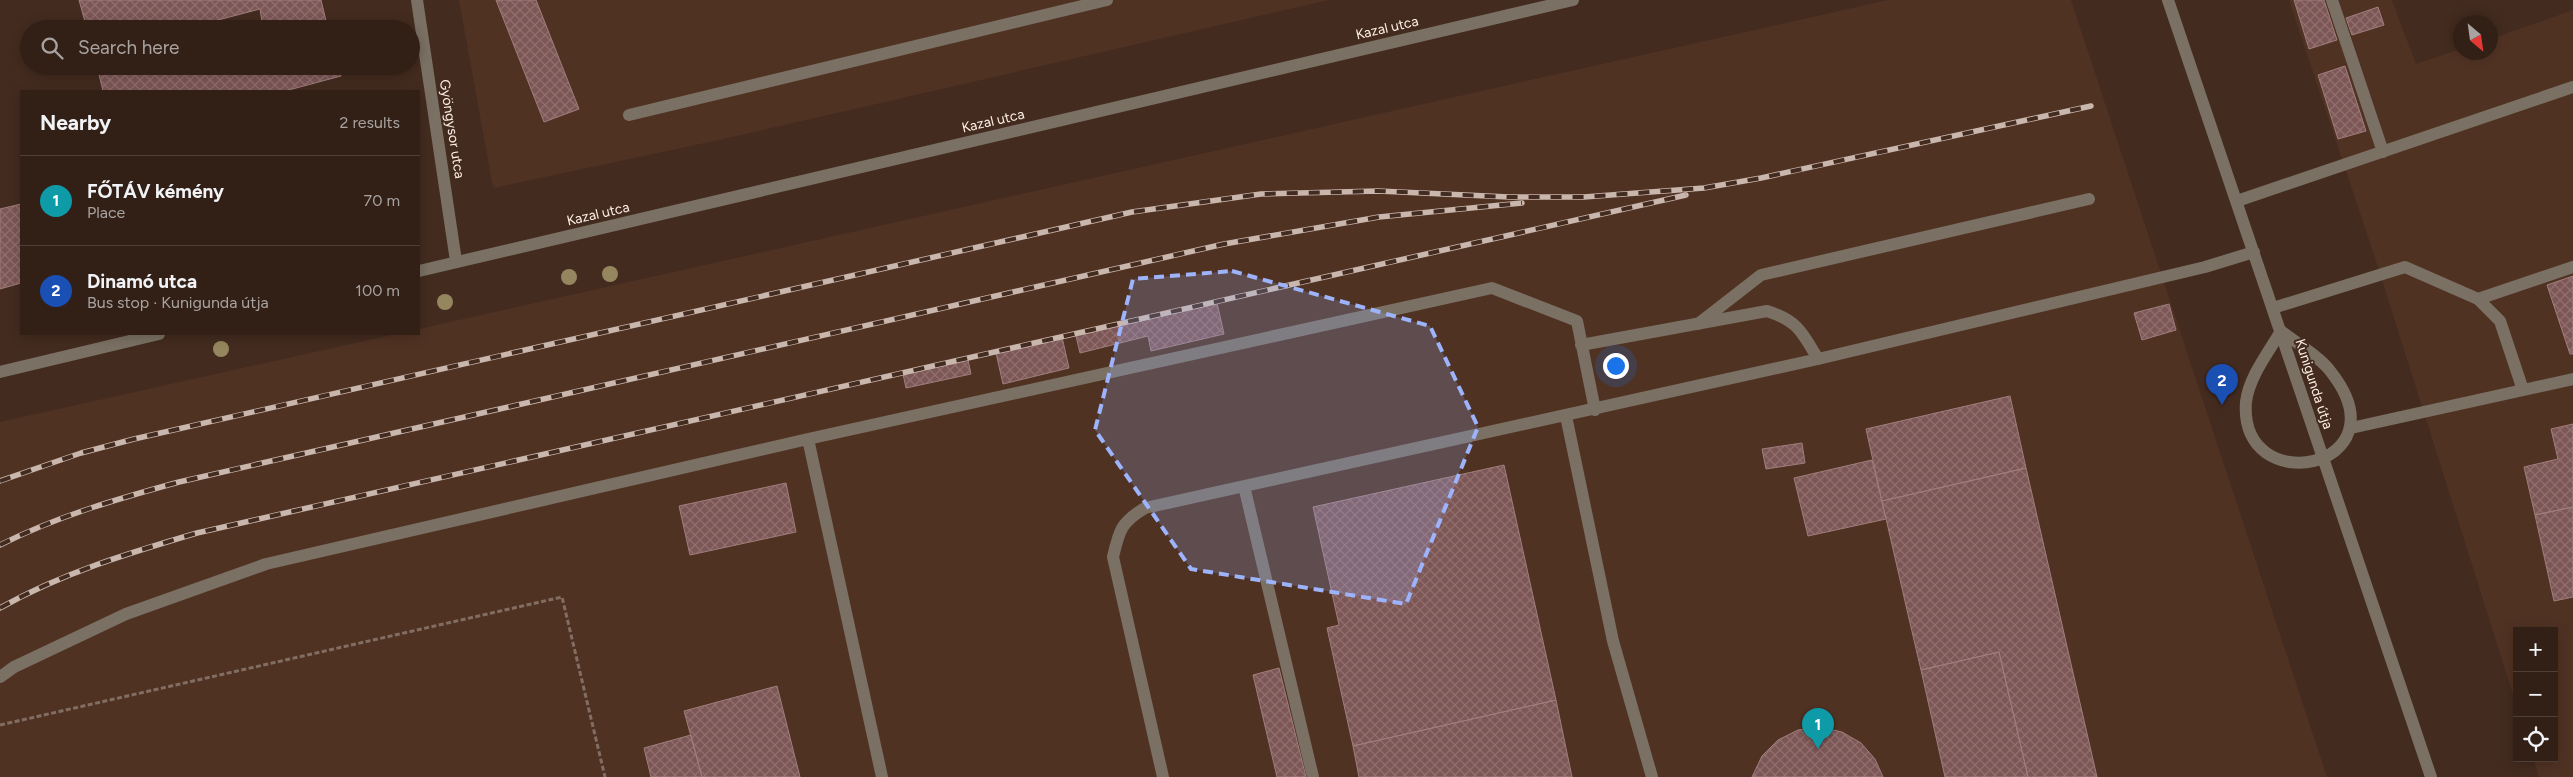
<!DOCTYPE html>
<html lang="en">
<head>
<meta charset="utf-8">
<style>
  :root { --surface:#322017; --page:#3a2820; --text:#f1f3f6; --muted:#a8a3a1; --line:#4d3e36; --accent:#9db4fd }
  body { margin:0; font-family:Figtree,sans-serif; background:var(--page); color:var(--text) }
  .controls { position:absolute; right:15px; bottom:15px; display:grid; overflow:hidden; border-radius:0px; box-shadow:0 2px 12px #0003 }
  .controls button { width:45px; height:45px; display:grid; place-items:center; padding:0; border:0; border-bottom:1px solid var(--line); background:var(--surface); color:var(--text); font:25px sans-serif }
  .compass { position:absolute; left:2453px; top:15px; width:45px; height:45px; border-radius:50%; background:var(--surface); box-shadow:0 2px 12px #0003; rotate:151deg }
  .you { position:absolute; left:1615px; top:365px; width:18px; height:18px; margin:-12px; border:4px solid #fff; border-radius:50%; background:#1a73e8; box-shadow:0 0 0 8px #1a73e833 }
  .badge { display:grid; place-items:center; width:32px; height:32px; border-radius:50%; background:var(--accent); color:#fff; font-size:16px; font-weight:700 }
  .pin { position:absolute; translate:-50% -41px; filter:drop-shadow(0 1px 2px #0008) }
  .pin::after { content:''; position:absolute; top:26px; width:18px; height:15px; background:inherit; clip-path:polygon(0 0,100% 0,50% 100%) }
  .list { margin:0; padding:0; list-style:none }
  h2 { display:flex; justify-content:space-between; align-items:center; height:65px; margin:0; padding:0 20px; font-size:21px }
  h2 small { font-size:16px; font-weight:400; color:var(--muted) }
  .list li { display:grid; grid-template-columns:32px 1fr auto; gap:15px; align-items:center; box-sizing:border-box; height:90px; padding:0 20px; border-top:1px solid var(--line) }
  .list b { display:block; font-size:19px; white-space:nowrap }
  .list p { margin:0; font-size:16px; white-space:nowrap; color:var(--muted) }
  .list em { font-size:16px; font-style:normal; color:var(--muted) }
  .icon { flex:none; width:28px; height:28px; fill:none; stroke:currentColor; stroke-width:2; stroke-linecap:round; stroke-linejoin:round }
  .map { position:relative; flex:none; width:2573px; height:777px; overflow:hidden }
  .search { position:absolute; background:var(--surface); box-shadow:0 2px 12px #0003; left:20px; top:20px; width:400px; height:55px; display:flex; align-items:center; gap:12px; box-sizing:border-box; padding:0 18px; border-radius:28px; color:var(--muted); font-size:19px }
  .panel { position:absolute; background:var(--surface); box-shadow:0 2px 12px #0003; left:20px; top:90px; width:400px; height:245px; border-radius:0px }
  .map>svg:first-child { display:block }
  .built { fill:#503223 }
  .building { fill:url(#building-cross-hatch); stroke:#9f7e7d }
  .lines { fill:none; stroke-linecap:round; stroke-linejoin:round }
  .path { stroke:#826d62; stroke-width:3; stroke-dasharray:5 2.5; stroke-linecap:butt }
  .service { stroke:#7a7063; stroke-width:12 }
  .minor { stroke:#7a7063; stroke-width:12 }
  .tertiary { stroke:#7a7063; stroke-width:12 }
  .rail-casing { stroke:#c9b6ad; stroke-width:5.5 }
  .rail { stroke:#432b1f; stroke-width:4; stroke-dasharray:11; stroke-linecap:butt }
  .tree { fill:#96865f }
  .marked { fill:#9db4fd; fill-opacity:0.2; stroke:#9db4fd; stroke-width:4; stroke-dasharray:10 6; stroke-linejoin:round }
  .labels { text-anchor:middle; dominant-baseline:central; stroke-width:4; stroke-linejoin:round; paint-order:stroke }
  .street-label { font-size:14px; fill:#ffefe7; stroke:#432b1f }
</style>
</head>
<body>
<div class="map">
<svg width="2573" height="777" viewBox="0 0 2573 777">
  <defs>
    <pattern id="building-cross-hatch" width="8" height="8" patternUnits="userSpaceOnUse" patternTransform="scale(1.25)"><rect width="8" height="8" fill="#7d5656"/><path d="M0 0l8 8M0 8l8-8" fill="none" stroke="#906f6e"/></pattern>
  </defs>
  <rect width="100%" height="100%" fill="#432b1f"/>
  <path class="built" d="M459,0H1329L719,140L493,188Z
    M1888,0H2071L2327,777H0V422L396,334H419V329Z
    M2289,0H2392L2416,64L2460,49V52H2490L2491,39L2573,10V777H2539L2533,758H2554V631H2517V707L2375,258Z"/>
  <path class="building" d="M79,0H321L328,29H236L262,22L260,9L184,29H87Z
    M496,0H536L579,109L544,122Z
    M2294,0H2324L2337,40L2309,49Z
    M2378,7L2384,25L2352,35L2346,18Z
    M97,66H338L341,76L285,91H103Z
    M2345,66L2366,131L2338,139L2318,75Z
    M21,204V283L0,289V209Z
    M2573,276V354H2570L2547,285Z
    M1217,303L1224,334L1151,351L1148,336L1080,353L1076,336Z
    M2169,304L2176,330L2142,340L2134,313Z
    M1062,337L1069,368L1003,384L996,353Z
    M968,360L971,374L906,388L903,374Z
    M2010,396L2026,468L1882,501L1866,429Z
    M2573,424V507L2535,515L2524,467L2558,459L2551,429Z
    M1802,443L1805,463L1766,469L1762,449Z
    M1872,460L1886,519L1808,536L1794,478Z
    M1504,465L1556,700L1353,746L1327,628L1339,625L1313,507Z
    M2026,468L2097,777H2028L1999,652L1921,670L1907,610L1882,501Z
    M786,483L796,532L690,555L679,506Z
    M2573,507V597L2554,601L2535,515Z
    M1999,652L2028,777H1945L1921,670Z
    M1279,668L1306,777H1277L1253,675Z
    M777,686L800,777H702L684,711Z
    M1556,700L1572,777H1359L1353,746Z
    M1820,727L1842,732L1861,743L1875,759L1883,777H1752L1762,756L1778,740L1798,730Z
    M691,735L702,777H651L644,748Z"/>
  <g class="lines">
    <path class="path" d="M0,725L562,597L605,777"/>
    <path class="service" d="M2332,0L2383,152
      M629,115L1107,0
      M2237,201L2573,87
      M2478,299L2573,267
      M2273,308L2405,267L2478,299L2500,321L2523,390
      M1698,324L1761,275L2089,199
      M2281,331C2296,343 2319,356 2331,372C2407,469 2238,502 2246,402C2249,377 2268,353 2281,331Z
      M1581,345L1767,311C1798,321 1802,332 1818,359
      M1566,416L1613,641L1652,777
      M2351,428L2573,379
      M1244,486L1313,777
      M0,677L14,667L126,614L266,564L808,439
      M882,777L808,439L1492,288L1577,321L1595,410
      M1163,777L1113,557C1119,531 1121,522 1145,508L1818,359L2205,267L2254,252"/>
    <path class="minor" d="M417,0L456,261
      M419,271L1573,0
      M0,372L159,334"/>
    <path class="tertiary" d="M2168,0L2431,777"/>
    <g class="rail-casing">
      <path id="rail" d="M0,481L81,453L134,439L1132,212L1261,194L1378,191L1509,197H1584L1704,188L1761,178L2091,106
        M0,545C58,516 117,499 179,482L1224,244L1379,217L1522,203
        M0,608C62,573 129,553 197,533L1686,195"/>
    </g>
    <use href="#rail" class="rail"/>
  </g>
  <g class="tree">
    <circle cx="610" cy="274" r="8"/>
    <circle cx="569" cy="277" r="8"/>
    <circle cx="445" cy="302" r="8"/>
    <circle cx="221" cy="349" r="8"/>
  </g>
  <path class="marked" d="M1232,271L1430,326L1478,427L1406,604L1191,569L1095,430L1133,279Z"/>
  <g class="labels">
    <g class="street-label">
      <text transform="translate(1387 28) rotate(-13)">Kazal utca</text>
      <text transform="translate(993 121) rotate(-13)">Kazal utca</text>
      <text transform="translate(452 129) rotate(81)">Gyöngysor utca</text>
      <text transform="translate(598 214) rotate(-13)">Kazal utca</text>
      <text transform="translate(2314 384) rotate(72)">Kunigunda útja</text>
    </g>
  </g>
</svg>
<div class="controls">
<button>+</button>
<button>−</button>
<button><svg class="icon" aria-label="locate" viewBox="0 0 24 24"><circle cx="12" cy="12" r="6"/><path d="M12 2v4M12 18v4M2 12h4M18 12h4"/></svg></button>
</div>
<svg class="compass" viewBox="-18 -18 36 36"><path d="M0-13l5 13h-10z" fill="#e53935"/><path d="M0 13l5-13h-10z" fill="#a8a3a1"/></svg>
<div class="you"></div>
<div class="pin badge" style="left:1818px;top:749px;background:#0f9aa8">1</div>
<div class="pin badge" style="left:2222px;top:405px;background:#1a4fb4">2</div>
<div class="search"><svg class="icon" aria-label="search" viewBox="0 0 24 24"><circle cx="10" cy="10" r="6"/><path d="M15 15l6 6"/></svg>Search here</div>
<section class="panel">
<h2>Nearby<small>2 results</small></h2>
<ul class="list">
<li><span class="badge" style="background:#0f9aa8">1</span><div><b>FŐTÁV kémény</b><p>Place</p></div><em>70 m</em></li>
<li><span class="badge" style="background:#1a4fb4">2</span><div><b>Dinamó utca</b><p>Bus stop · Kunigunda útja</p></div><em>100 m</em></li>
</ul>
</section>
</div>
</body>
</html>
